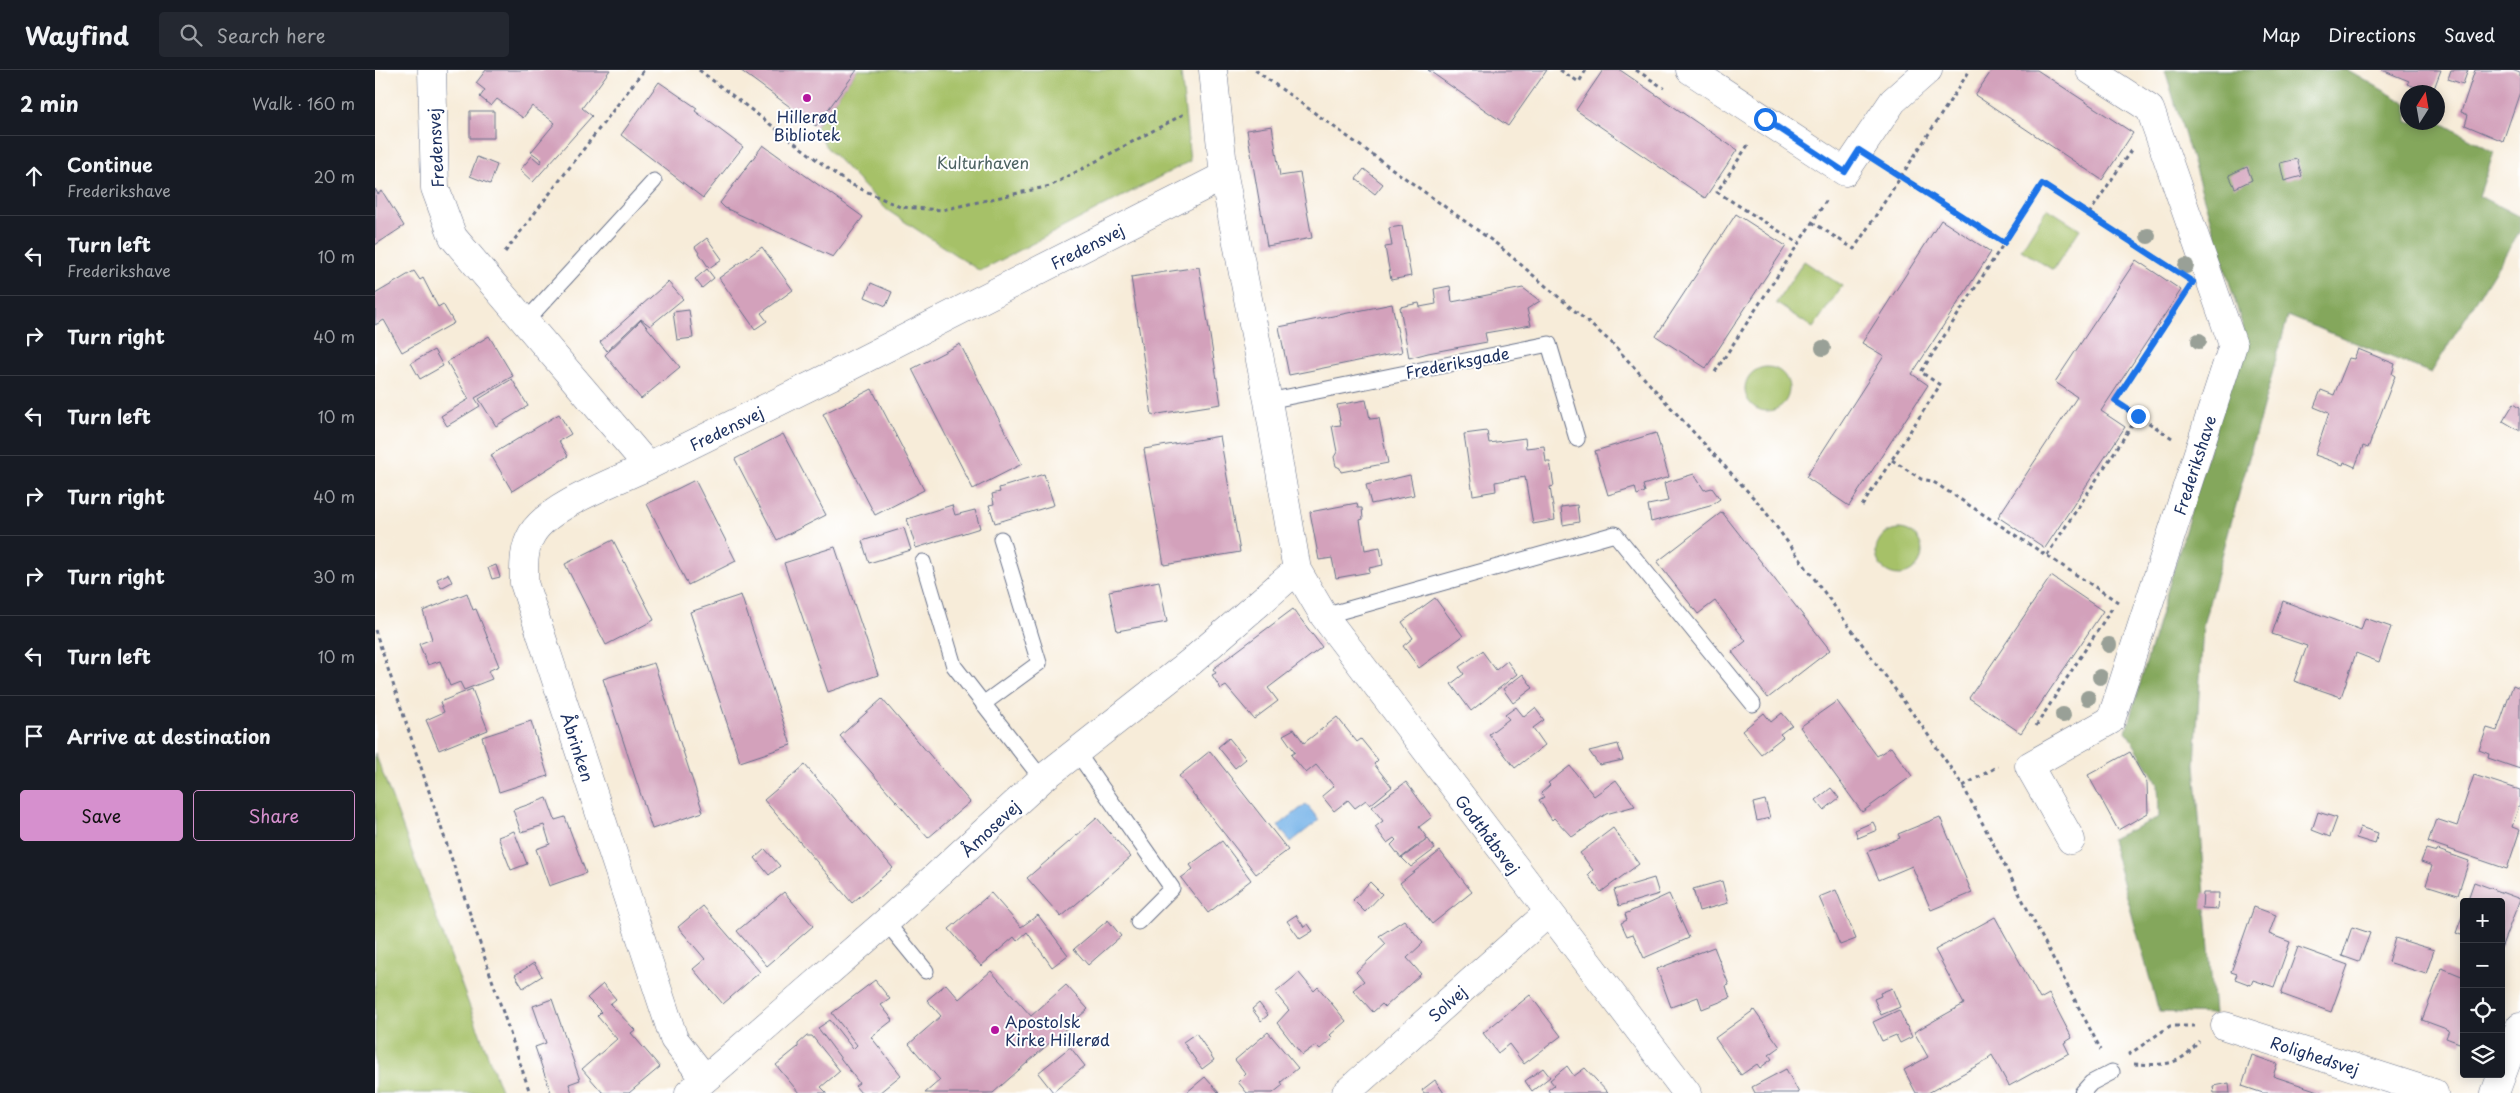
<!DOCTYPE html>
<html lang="en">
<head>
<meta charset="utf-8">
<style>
  :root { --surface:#171b24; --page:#242831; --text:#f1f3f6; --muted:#9ea1a6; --line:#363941; --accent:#d690ce }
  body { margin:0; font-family:"Playpen Sans",sans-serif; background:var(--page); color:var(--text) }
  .controls { position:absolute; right:15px; bottom:15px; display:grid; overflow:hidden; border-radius:5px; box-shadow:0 2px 12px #0003 }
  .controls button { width:45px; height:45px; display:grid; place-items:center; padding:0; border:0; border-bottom:1px solid var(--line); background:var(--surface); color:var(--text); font:25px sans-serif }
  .compass { position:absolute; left:2025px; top:15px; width:45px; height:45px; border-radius:50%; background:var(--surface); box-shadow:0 2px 12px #0003; rotate:11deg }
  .stop { position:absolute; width:15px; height:15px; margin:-11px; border:4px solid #1a73e8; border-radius:50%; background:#fff }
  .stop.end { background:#1a73e8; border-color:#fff; box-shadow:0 1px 5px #0008 }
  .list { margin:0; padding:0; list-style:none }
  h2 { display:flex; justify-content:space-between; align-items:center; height:65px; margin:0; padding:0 20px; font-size:21px }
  h2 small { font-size:16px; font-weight:400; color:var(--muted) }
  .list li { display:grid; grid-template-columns:32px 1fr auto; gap:15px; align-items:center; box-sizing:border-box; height:80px; padding:0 20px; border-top:1px solid var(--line) }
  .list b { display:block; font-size:19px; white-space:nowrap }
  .list p { margin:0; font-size:16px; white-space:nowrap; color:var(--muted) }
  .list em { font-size:16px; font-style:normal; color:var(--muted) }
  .actions { display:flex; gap:10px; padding:15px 20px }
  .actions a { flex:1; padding:11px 0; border:1px solid var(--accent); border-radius:5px; text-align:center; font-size:18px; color:var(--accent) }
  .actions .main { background:var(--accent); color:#111 }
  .icon { flex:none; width:28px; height:28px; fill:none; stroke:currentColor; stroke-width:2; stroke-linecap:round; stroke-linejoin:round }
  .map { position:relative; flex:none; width:2145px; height:1023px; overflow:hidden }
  header { display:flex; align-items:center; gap:30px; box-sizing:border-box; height:70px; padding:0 25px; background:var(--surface); border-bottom:1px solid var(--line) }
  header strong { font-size:24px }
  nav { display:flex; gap:28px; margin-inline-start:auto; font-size:18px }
  .search { width:350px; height:45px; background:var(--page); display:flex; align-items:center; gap:12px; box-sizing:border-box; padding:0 18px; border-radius:5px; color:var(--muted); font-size:19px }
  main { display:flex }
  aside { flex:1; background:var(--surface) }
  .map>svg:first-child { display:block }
  .green { fill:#a6c167; stroke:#607862 }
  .forest { fill:#84a75c; stroke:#506b5d }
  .water { fill:#77b4e9; stroke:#4972a4 }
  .building { fill:#d3a1bb }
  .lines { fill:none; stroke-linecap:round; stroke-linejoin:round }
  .service-casing { stroke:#687189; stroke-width:17 }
  .minor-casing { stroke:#687189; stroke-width:29 }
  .path { stroke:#687189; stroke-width:3; stroke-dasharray:4 4; stroke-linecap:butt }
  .service { stroke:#fff; stroke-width:15 }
  .minor { stroke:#fff; stroke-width:28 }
  .tree { fill:#99a097 }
  .route { stroke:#1a73e8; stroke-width:6 }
  .poi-dot { fill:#b5179e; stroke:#fff; stroke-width:2 }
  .labels { text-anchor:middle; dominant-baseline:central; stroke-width:4; stroke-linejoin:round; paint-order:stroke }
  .poi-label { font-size:16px; fill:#1b2f5e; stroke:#fff }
  .street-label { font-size:16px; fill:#1b2f5e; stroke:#fff }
  .park-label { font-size:16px; fill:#4c6261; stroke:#fff }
</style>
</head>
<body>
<header>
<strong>Wayfind</strong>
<div class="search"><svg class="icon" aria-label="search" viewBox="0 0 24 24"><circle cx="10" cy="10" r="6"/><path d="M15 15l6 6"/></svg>Search here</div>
<nav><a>Map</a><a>Directions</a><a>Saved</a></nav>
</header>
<main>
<aside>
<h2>2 min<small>Walk · 160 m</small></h2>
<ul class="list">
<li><svg class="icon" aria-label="ahead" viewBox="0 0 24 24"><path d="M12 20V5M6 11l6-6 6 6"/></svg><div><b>Continue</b><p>Frederikshave</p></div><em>20 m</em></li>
<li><svg class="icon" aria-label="left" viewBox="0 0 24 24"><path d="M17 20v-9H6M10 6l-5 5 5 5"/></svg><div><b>Turn left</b><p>Frederikshave</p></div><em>10 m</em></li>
<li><svg class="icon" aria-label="right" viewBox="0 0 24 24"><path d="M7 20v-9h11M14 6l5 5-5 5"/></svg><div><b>Turn right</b></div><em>40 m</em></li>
<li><svg class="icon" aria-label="left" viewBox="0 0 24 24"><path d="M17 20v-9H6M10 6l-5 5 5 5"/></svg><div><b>Turn left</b></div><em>10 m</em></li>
<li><svg class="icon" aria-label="right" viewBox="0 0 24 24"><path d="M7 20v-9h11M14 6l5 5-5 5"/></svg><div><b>Turn right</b></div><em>40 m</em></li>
<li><svg class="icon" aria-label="right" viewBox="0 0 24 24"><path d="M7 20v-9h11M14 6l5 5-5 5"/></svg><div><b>Turn right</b></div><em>30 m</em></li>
<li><svg class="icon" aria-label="left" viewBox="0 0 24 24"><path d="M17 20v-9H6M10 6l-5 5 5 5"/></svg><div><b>Turn left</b></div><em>10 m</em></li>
<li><svg class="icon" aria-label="arrive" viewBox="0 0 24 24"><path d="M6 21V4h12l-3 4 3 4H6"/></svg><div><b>Arrive at destination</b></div></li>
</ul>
<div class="actions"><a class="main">Save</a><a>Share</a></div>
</aside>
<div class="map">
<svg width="2145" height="1023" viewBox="0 0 2145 1023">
  <rect width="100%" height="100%" fill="#fff"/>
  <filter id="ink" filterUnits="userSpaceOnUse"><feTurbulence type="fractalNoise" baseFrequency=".02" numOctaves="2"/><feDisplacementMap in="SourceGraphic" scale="10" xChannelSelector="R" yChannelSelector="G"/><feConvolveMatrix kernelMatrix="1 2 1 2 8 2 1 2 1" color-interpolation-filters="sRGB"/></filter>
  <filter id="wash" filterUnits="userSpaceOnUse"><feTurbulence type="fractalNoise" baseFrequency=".0096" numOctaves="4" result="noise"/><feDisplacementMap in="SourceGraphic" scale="20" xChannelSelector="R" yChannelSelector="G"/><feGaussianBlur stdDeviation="1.12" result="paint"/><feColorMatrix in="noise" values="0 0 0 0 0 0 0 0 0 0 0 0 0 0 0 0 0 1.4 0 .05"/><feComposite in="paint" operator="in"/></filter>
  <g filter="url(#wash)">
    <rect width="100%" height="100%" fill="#f7ecd9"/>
    <path class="green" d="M482,0H802L806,3L815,91L605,201L512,140L451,77L441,56Z
      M1672,138L1705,159L1678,200L1646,180Z
      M1429,191L1467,216L1438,258L1401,233Z
      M1370 319a22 22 0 1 1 44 0a22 22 0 1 1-44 0Z
      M1501 482a23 23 0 1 1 46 0a23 23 0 1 1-46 0Z
      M0,683L127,1023H0Z"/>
    <path class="forest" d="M1790,0H1973L2032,34V52H2062L2063,51L2119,82L2104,126L2145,147V161L2056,303L1913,246L1828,555L1820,694L1839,944L1784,942L1736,769L1784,747L1783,714L1751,661L1869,261Z"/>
    <path class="water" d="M931,734L944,750L916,772L903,756Z"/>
    <g id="blocks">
      <path class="building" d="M111,0H235L207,38L217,46L158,112L145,100L157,86L165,93L167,90L156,82L180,53L157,36L148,48L122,29L116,36L105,27L110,20L101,13Z
        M365,0H482L441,56Z
        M1053,0H1172L1133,56Z
        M1228,0H1245L1362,80L1330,128L1201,40Z
        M1617,0H1662L1758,63L1727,110L1600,25Z
        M2007,0H2066L2058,21L2054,19L2053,22L2032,14L2034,11Z
        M2076,0H2093L2088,14L2073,9Z
        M2100,0H2137L2145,3V22L2128,71L2090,55L2093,45L2086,42Z
        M284,12L322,38L320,41L368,77L328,128L246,65Z
        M95,41H119V68H95Z
        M897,56L905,106L925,103L937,168L892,176L872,60Z
        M388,75L488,147L458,187L350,138L345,133Z
        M102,87L122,95L115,114L95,106Z
        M1922,89L1927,106L1909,111L1905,93Z
        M1872,97L1877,110L1860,118L1854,105Z
        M989,99L1008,114L1000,124L981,109Z
        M0,119L3,124L7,121L29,156L0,175Z
        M1361,144L1411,176L1331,298L1281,266Z
        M1566,150L1616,182L1537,304L1553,315L1474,436L1431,407L1509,286L1487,273Z
        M1027,156L1036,206L1016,210L1010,177L1017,176L1014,158Z
        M332,168L347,189L334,198L320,177Z
        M387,177L418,220L386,243L392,251L380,259L344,208Z
        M1761,190L1806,220L1726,341L1750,357L1670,478L1623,447L1702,327L1680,312Z
        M824,197L846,334L777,345L756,207Z
        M332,199L339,208L327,218L320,209Z
        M39,201L45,210L48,208L63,237L68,234L79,253L27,282L9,250L0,255V224Z
        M293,212L308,229L275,256L266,249L232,281L225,272Z
        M496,213L517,222L511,236L490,227Z
        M1075,216L1077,232L1148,218L1165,231L1152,239L1156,255L1110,263L1112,272L1053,283L1034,288L1025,237L1044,233L1045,237L1061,234L1059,219Z
        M1017,234L1027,282L914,305L904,257Z
        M314,240L318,268L302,270L298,242Z
        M266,250L305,297L266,329L230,285Z
        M114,266L138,306L100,328L105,336L72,356L66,346L94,329L72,292Z
        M585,274L647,394L598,419L537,299Z
        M1983,279L2020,294L2017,304L2020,306L1993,378L1988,376L1980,397L1969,392L1968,395L1940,385L1954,343L1939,337L1946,320L1959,325L1974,288L1979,289Z
        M59,280L68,296L45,309L36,293Z
        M137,309L153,336L121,356L104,329Z
        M497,319L549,420L500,445L448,344Z
        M991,330L995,349L1004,348L1013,393L966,402L965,398L961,396L959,387L962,382L957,356L966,355L962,335Z
        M2139,333L2145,337V361L2128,351Z
        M184,344L196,364L184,371L193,386L137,421L116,385Z
        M1112,361L1114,373L1150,368L1151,378L1169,376L1171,392H1175L1179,416L1175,417L1180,450L1158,454L1150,407L1120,412L1121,421L1098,425L1089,364Z
        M1281,363L1294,407L1268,415L1270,422L1262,425L1260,417L1233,425L1220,381Z
        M408,364L451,445L402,470L360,389Z
        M845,366L865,482L789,495L769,379Z
        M669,404L679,435L620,453L614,435L619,434L617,424L625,422L624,418Z
        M1319,404L1329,420L1337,418L1345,429L1335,436L1276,452L1273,435L1293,431L1289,413Z
        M1035,405L1039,425L996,434L991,415Z
        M320,410L361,491L313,515L272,434Z
        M982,433L983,438H987L988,449L985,450L990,480L1005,477L1008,495L994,498L995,502L961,508L957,488L944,490L935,442Z
        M577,435L580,445L600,440L605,458L541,478L532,449Z
        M1202,435L1204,452L1188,455L1186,437Z
        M1347,442L1455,580L1393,628L1357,582L1371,571L1340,531L1323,544L1282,492Z
        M529,458L536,480L494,493L487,471Z
        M238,470L279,550L231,575L190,494Z
        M460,477L503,605L453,622L409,493Z
        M121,495L125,507L117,509L113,498Z
        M73,504L77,512L66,518L62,509Z
        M1676,506L1728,541L1646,663L1594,628Z
        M784,511L792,552L742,561L734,521Z
        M92,523L98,540L101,539L124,596L113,601L117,609L89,620L85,612L75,616L65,591L53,595L44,574L57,569L48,541Z
        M366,525L416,675L365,692L315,542Z
        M1060,528L1088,566L1044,598L1028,576L1038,568L1027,552Z
        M1908,531L1986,560L1990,548L2016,557L2004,592L1981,583L1966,627L1919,611L1932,576L1897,564Z
        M918,539L947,577L893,618L903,631L879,649L851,616L846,619L837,605L841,603L838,599Z
        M1107,581L1121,600L1132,591L1142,604L1096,641L1076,614L1089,604L1084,597Z
        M279,593L328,742L277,759L228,609Z
        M1148,604L1158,618L1138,633L1128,619Z
        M2138,615L2145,618V699L2113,688L2114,684L2104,680L2112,658L2122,661Z
        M97,619L113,660L64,680L51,650L69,642L65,632Z
        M507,629L595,732L553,768L465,666Z
        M1462,631L1502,686L1516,677L1537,706L1487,742L1425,657Z
        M1141,637L1149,647L1160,638L1169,650L1158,658L1170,675L1140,698L1114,664L1134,649L1130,645Z
        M1389,643L1396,652L1407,643L1417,655L1405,664L1408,667L1386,684L1367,661Z
        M962,647L982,672L986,669L1003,690L999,694L1017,717L995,735L991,730L980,738L973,730L959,741L947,726L959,716L941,695L931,703L916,685L920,682L908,665L919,659L929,673Z
        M156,651L173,706L124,722L107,667Z
        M854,668L871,689L860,698L843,677Z
        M1243,674L1248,690L1224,695L1214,681Z
        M835,681L913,780L881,804L804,706Z
        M1755,682L1772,713L1773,743L1743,760L1713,705Z
        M430,695L518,798L477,833L389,730Z
        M1195,696L1219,726L1241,710L1260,736L1231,744L1197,767L1179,748L1177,750L1164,730L1169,727L1166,723L1175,715L1173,713Z
        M2099,705L2145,720V733L2137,757L2145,760L2132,799L2053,772L2061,749L2082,756Z
        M1031,712L1057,747L1044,757L1052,768L1026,788L1016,775L1021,770L1019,768L1012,773L1000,757L1008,751L997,737Z
        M1456,718L1464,728L1449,740L1441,730Z
        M172,728L180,750L190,747L211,803L174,816L161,779L175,774L169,755L146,762L138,740Z
        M1390,730L1395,748L1382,751L1378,733Z
        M1943,742L1962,748L1955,767L1937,760Z
        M1565,747L1597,823L1556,840L1537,796L1504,810L1492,782L1525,768L1523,764Z
        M722,748L756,787L686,847L652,808Z
        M1498,752L1502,760L1483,768L1480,760Z
        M1985,757L2003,763L2000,774L1981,768Z
        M1238,758L1264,794L1226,822L1213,805L1218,800L1205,783Z
        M139,761L152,794L136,800L123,767Z
        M1053,769L1060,779L1036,797L1027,788Z
        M847,771L876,810L833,843L806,808L818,799L815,795Z
        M390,779L405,796L394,805L380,788Z
        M2051,779L2062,782L2063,780L2094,791L2083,825L2051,815L2057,796L2046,792Z
        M1065,781L1097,822L1057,854L1025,813Z
        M1279,808L1284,824L1244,836L1239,820Z
        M1347,811L1353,833L1324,841L1318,819Z
        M995,812L1007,824L990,842L978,830Z
        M2099,812L2145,829L2126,878V832H2092Z
        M1461,820L1481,869L1465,875L1444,827Z
        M409,822L438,856L392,896L362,861Z
        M616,823L646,857L663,845L693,885L677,897L652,862L642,871L639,867L606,896L574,859Z
        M1828,823H1844L1843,839L1827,838Z
        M1294,824L1314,868L1269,888L1258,864L1252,866L1246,853L1252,850L1250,844Z
        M328,836L385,902L348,934L318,899L330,889L303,857Z
        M1879,837L1901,845L1894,864L1915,872L1899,917L1878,910L1876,915L1860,909L1862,904L1856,902Z
        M2089,841V866L2081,863Z
        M921,845L929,857L933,854L938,861L925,869L912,851Z
        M1620,847L1665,929L1674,924L1697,968L1689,973L1694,983L1634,1016L1617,985L1613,988L1614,989L1553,1023H1541L1529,1000L1553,987L1539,962L1589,934L1560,880Z
        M733,850L746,866L713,895L699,879Z
        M1029,850L1048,873L1032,888L1046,904L1010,937L1007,934L998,942L978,920L989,911L981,902L1011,874L1004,866Z
        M1977,857L1995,863L1984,892L1967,886Z
        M2020,868L2059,880L2051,904L2013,892Z
        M1339,877L1354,915L1351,916L1355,928L1327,939L1323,927L1296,937L1282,899Z
        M1923,877L1973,895L1956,942L1906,924Z
        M159,893L167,906L148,918L140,905Z
        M2067,898L2089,907V968L2087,974L2071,968L2074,960L2047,950Z
        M616,901L656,946L691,915L713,939L618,1023H550L565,1010L534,974L566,946L552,930L571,914L584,929Z
        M924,903L939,921L943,917L971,951L955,965L958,968L945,979L942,976L938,977L927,985L902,953L914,940L900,923Z
        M500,910L515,929L506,935L518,950L496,967L526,1005L504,1023H486L480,1016L484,1013L443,958L455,950L478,979L482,975L457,943Z
        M228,914L241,929L235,934L260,960L256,963L285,997L254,1023H228L207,999L242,969L222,946L226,942L212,928Z
        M1517,918L1525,937L1506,945L1499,929L1506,926L1505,923Z
        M1155,925L1186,966L1149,994L1134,974L1123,983L1108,963Z
        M177,929L205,1010L194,1014L197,1023H176L160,977L171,973L158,936Z
        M884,933L893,945L886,951L877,939Z
        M1379,940L1405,977L1394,985L1397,989L1385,998L1382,994L1366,1005L1340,968Z
        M1524,940L1537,967L1525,973L1521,965L1507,971L1498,952Z
        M893,962L923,998L906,1012L908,1015L898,1023H872L863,1012L871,1004L860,990Z
        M821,963L839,990L827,999L808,972Z
        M432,966H437L465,1001L446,1017L452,1023H424L401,995L423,977V974Z
        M695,977L710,996L678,1022L663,1003Z
        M1877,985L1902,994L1898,1006L1949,1023H1888L1867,1016Z
        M1192,996L1199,1006L1210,998L1233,1023H1175L1173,1020L1179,1015L1175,1010Z
        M1168,998L1175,1007L1157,1021L1150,1011Z
        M1411,999L1424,1023H1380L1377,1017Z
        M830,1007L844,1023H811Z
        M1060,1010L1069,1023H1049L1047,1020Z
        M1854,1013L1855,1023H1839L1838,1016Z"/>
    </g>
  </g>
  <g filter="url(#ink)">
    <use href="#blocks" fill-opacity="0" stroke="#687189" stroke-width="1"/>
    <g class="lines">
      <g class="service-casing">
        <path id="service" d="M149,253L279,111
          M893,331L1174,274L1202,369
          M548,492L579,596L667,709
          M949,546L1240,464L1378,634
          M608,634L664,593L626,469
          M701,681L797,818L763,852
          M511,852L551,901
          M1707,1023L1716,1013L1737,1002"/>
      </g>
      <g class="minor-casing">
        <path id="minor" d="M57,0L60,118L78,167L273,396L466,301L849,106
          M838,0L849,106L893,331L922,500L949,546L1312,1023
          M1315,0L1470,102L1518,31L1553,0
          M273,396C242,411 174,435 157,464C148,479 149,497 149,513L299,969L330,1009
          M1696,770L1654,696L1736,650L1858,275L1775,39L1715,0
          M1850,956L2059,1023
          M314,1023L511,852L667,709L817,591L922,500
          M971,1023L1173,843
          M2120,1023L2145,956"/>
      </g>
      <path class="path" d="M324,0L471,112L525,137L567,140L675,116L811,43
        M880,0L1123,175L1236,272L1387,437L1549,659L1588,716L1726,980
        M1185,0L1204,12L1211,0
        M1261,0L1289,18
        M1373,75L1342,122L1423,173
        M1510,96L1629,173
        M1714,144L1756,80
        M1437,152L1479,179L1595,0
        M130,182L269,0
        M1340,302L1453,128
        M1797,368L1740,331L1808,228
        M1517,390L1546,409L1557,411L1743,532
        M1487,436L1565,315L1546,302L1667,114L1798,199
        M1672,485L1763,346
        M0,560L155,1023
        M1661,656L1739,535
        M1588,716L1623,696
        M1753,985L1795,956H1820
        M1759,994C1789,995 1804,997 1824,971"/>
      <use href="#service" class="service"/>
      <use href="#minor" class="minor"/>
    </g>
    <g class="tree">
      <circle cx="1773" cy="166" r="8"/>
      <circle cx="1811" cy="196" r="8"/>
      <circle cx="1824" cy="271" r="8"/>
      <circle cx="1448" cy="278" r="8"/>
      <circle cx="1734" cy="575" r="8"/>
      <circle cx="1725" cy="607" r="8"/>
      <circle cx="1713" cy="628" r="8"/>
      <circle cx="1688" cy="645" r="8"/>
    </g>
  </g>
  <g class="lines" filter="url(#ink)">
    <path class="route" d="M1390,49L1470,102L1484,80L1629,173L1667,114L1818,212L1740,331L1763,346"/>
  </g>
  <g class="poi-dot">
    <circle cx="432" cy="28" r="5"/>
    <circle cx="620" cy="960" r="5"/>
  </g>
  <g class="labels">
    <g class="poi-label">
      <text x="432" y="46">Hillerød<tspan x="432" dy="18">Bibliotek</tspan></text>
      <text x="630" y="951" text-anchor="start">Apostolsk<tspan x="630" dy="18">Kirke Hillerød</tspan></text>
    </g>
    <g class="street-label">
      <text transform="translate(60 78) rotate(-93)">Fredensvej</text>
      <text transform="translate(712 176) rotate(-27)">Fredensvej</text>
      <text transform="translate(1082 292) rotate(-11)">Frederiksgade</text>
      <text transform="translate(351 358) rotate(-26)">Fredensvej</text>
      <text transform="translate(1819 395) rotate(-72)">Frederikshave</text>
      <text transform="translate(203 677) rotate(72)">Åbrinken</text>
      <text transform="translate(615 758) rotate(-43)">Åmosevej</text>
      <text transform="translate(1113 764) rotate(53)">Godthåbsvej</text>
      <text transform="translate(1072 933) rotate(-42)">Solvej</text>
      <text transform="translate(1940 985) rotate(18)">Rolighedsvej</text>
    </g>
    <g class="park-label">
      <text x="608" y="92">Kulturhaven</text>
    </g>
  </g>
</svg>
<div class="controls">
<button>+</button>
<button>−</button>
<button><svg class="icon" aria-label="locate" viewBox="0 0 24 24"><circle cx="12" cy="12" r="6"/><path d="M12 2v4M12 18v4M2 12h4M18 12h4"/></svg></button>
<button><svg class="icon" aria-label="layers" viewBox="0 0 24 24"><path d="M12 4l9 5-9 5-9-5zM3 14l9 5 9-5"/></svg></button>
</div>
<svg class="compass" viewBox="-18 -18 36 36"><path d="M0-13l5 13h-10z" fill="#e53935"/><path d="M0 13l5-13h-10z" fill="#9ea1a6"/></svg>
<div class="stop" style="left:1390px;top:49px"></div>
<div class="stop end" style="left:1763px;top:346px"></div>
</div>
</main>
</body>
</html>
